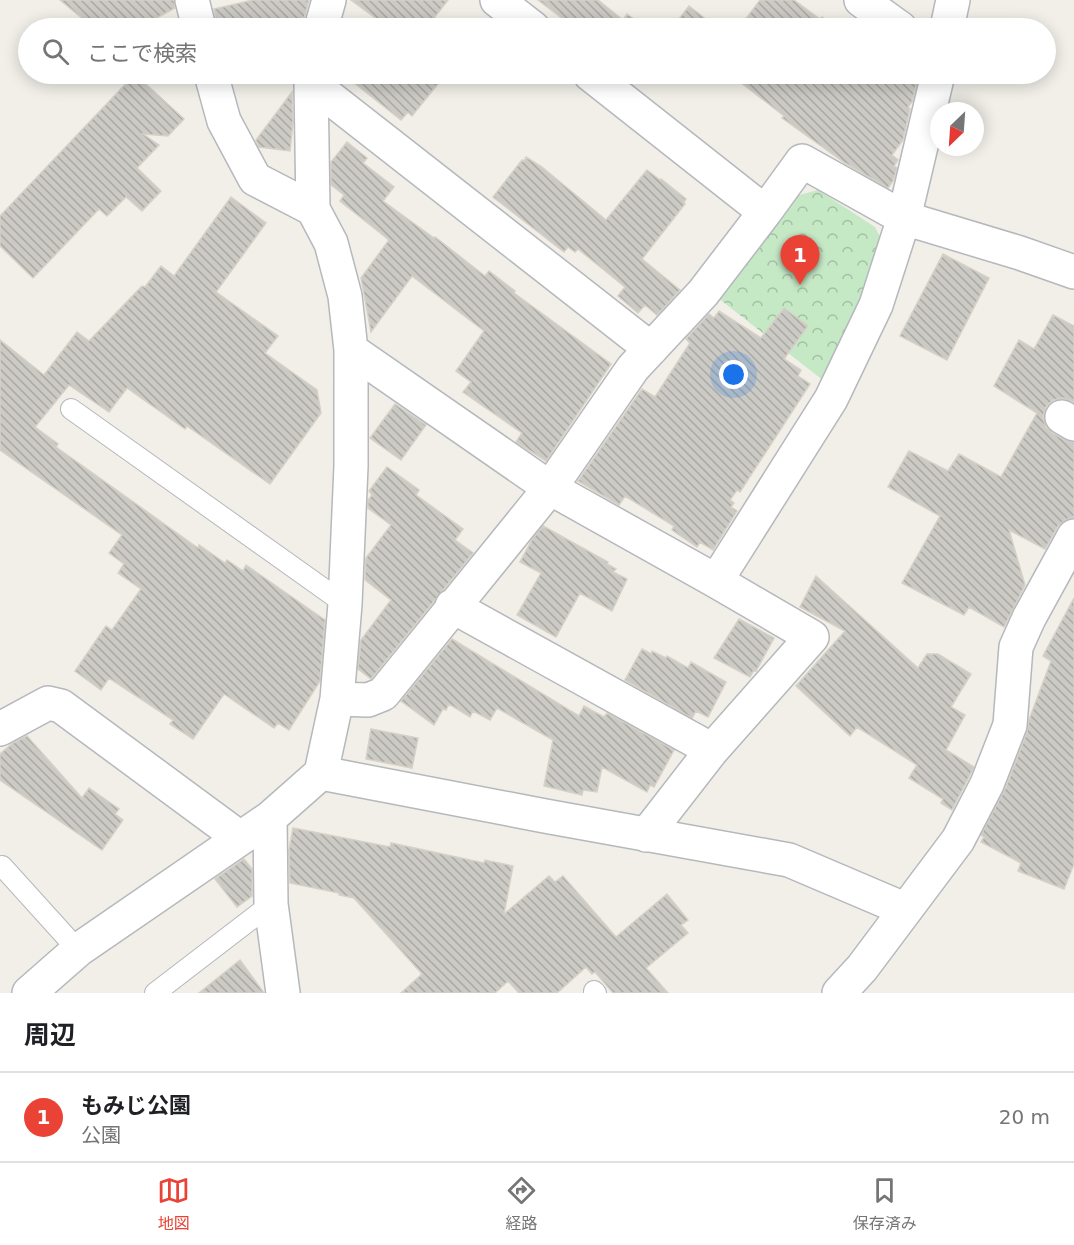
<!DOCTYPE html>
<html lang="ja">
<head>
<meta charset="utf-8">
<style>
  :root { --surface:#fff; --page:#f6f6f6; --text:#202124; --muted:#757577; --line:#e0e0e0; --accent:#ea4335 }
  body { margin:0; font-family:"DejaVu Sans","Noto Sans JP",sans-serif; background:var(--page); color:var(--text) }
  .compass { position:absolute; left:930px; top:102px; width:54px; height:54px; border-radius:50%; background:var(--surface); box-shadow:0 3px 15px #0003; rotate:205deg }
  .you { position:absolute; left:734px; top:375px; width:21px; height:21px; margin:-15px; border:4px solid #fff; border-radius:50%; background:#1a73e8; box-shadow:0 0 0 9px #1a73e833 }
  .badge { display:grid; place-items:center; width:39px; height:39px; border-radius:50%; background:var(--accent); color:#fff; font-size:20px; font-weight:700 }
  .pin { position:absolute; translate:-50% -50px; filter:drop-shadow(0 2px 3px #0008) }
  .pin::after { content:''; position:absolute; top:32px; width:21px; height:18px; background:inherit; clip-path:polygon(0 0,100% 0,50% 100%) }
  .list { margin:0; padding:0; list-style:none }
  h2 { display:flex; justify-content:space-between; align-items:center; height:78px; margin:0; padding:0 24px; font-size:26px }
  h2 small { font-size:20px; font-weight:400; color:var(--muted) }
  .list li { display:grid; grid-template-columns:39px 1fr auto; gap:18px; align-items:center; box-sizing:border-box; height:90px; padding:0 24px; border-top:2px solid var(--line) }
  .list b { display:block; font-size:22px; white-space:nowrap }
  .list p { margin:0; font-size:20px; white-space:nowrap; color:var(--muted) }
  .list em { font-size:20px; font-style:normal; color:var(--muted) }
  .icon { flex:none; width:33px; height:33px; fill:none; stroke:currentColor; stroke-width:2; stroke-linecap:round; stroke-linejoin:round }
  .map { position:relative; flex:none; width:1074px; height:993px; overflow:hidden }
  .search { position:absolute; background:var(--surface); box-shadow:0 3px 15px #0003; left:18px; right:18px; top:18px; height:66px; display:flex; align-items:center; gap:15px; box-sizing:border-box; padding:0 21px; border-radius:33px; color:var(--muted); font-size:22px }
  .sheet { height:168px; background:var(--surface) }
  nav { display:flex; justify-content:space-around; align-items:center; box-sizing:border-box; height:84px; border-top:2px solid var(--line); background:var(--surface); font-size:16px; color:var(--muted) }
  nav a { display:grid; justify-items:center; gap:3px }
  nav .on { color:var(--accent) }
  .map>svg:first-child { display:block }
  .park { fill:url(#park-crowns) }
  .building { fill:url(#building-back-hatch); stroke:#d6d1c6; stroke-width:1.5 }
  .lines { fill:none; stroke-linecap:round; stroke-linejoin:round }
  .service-casing { stroke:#b5b8bc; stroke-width:22 }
  .minor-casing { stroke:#b5b8bc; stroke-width:36 }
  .service { stroke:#fff; stroke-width:20 }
  .minor { stroke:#fff; stroke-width:33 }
</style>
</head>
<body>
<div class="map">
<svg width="1074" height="993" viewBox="0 0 1074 993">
  <defs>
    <pattern id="park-crowns" width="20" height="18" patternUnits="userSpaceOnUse" patternTransform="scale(1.5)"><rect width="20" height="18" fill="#c5e8c5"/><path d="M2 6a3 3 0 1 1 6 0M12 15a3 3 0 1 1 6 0" fill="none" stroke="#a3c0a4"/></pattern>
    <pattern id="building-back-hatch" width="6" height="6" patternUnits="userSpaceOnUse" patternTransform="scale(1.5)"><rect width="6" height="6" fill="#cccac5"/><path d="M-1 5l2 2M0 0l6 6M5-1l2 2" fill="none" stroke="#a9a8a4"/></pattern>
  </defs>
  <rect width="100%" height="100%" fill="#f1efe8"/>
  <path class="park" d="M818,190L875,227L882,241L867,299L824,381L718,298L741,271L792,197Z"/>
  <path class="building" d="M60,0H174L175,8L138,28H94Z
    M253,0H309L304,18L259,28H217L214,9Z
    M351,0H448L434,18L447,28H389Z
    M538,0H598L623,20L627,14L646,28H575Z
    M760,0H794L820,19L822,17L834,26L836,24L842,28H739Z
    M689,6L717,28H672Z
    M135,74L184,119L168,136L143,134L159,145L137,168L161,191L142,211L126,197L107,216L99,209L33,278L0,246V216Z
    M343,74H446L412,116L408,112L401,120Z
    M730,74H904L917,82L912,102L908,107L910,109L903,140L892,155L898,160L894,166L897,168L893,181L888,188L845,163L782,118L784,116Z
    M292,92L293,123L290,151L259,147L256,140Z
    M347,142L367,158L363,163L394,187L383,201L434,238L435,237L485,276L489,271L515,291L514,293L611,364L546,461L516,442L522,433L463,392L471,382L456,371L484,331L412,276L371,332L361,278L389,240L340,201L344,195L331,185V162Z
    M526,157L542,167L606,220L647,170L660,180L661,179L686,199L684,202L685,204L642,259L680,290L657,315L645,305L638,313L618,296L625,287L578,249L575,252L568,247L564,252L493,197L522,160L524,161Z
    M231,197L266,223L216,292L278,336L265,353L317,390L321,413L270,484L187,426L185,429L127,388L109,412L69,385L35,427L58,444L56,447L198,548L199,545L225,563L227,560L243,571L246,565L325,620L320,681L289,730L278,723L274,728L224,694L193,739L170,724L173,720L109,678L101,690L75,671L106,626L112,630L141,589L118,573L124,564L109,553L122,535L0,450V340L44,375L77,332L89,341L142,286L145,287L161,266L174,276Z
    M943,254L989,278L947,360L900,336Z
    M784,308L808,326L784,359L801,370L798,376L810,384L740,492L737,490L730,500L734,503L731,507L737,511L713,550L700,542L697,547L672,530L674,526L625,496L619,505L578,481L642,389L655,397L690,343L686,339L709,314L714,318L719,311L761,338Z
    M1053,315L1074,326V402L1063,398L1053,400L1046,407L1043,417L1046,427L1052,433L1065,440L1074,443V517L1065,520L1058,526L1045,549L1009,530L1025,585L1004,627L969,607L964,615L902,583L940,516L888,487L909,451L948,471L959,454L1001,477L1037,413L994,386L1019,340L1034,349Z
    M395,404L426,425L401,460L370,438Z
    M387,467L419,490L416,495L463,529L455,540L473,553L371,679L358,669L361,640L391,600L365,580L366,558L391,525L368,508V500L372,495L369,491Z
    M543,526L608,562L607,564L616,569L613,572L627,579L612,611L580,593L556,637L517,615L541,573L520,562L533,538Z
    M816,576L918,668L927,654H938L971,674L951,707L965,715L946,750L974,767L952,810L941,803L943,799L909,778L917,765L857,727L850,736L796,686L845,631L800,607Z
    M1074,598V864L1064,889L1018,871L1021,863L981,842L984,837L981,835L1006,787L1027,732L1029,720L1051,661L1043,656Z
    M739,619L774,638L756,671L754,670L750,677L714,658Z
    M452,639L579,716L584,706L604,717L607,713L674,750L654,787L650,785L647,792L602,767L597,792L583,790L582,795L544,786L553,740L497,708L490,720L473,711L470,717L449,704L446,710L443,709L434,725L401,701Z
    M642,649L651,654L652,651L666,658L667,656L688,668L691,662L726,682L708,717L696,711L692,718L625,680Z
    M371,729L418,738L412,768L366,759Z
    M27,736L82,798L89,788L119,809L115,814L123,820L102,850L0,780V754L13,743Z
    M293,828L390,847L391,843L484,863L485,860L513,866L504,914L549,876L555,882L563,876L616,937L667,894L688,920L681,925L688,933L646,968L668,993H613L595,972L592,974L586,967L557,993H519L508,981L495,993H401L422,974L354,898L339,895V893L290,883L289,850Z
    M244,859L252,869V896L237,907L215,879Z
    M240,960L264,993H199Z"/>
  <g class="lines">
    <g class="service-casing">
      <path id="service" d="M71,409L345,604
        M2,866L78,950
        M594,991L596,993
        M155,993L271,904"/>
    </g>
    <g class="minor-casing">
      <path id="minor" d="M192,0L199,28
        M497,0L533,28
        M861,0L900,28
        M321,28L329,0
        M947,28L953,0
        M211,74L224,121L255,179L313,209
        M311,83L651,349
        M765,212L802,161L904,218L1020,253L1074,272
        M351,350L550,488L716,581L812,637L712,750L646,835
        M1062,417L1074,424
        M716,581L831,399L876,305L904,218L938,74
        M452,606L712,750
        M337,699L368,700L383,694L550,488L633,368L703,293L765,212L590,74
        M0,729L48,703L61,706L240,838
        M321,773L545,816L789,860L904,909
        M270,818L271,904L283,993
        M29,993L78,950L270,818L321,773L337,699L345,604L351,466V350L345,296L331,243L313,209L311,83L313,74
        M839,993L862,968L958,840L987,784L1010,725L1016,647L1029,618L1074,536"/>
    </g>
    <use href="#service" class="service"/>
    <use href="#minor" class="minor"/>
  </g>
</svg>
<svg class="compass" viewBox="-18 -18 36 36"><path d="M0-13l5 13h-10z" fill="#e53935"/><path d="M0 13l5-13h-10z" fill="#757577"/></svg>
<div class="you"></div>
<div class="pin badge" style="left:800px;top:285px">1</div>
<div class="search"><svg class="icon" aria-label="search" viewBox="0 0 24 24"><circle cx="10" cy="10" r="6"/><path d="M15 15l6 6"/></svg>ここで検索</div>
</div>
<section class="sheet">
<h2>周辺<small></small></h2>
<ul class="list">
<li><span class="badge">1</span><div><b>もみじ公園</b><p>公園</p></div><em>20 m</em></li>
</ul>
</section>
<nav>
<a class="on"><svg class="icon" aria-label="map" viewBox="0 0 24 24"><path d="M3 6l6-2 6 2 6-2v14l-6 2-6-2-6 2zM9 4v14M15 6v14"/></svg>地図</a>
<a><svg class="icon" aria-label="directions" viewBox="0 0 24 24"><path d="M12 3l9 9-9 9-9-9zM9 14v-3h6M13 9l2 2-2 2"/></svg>経路</a>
<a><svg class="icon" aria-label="saved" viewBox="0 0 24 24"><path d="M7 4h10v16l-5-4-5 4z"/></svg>保存済み</a>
</nav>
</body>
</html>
